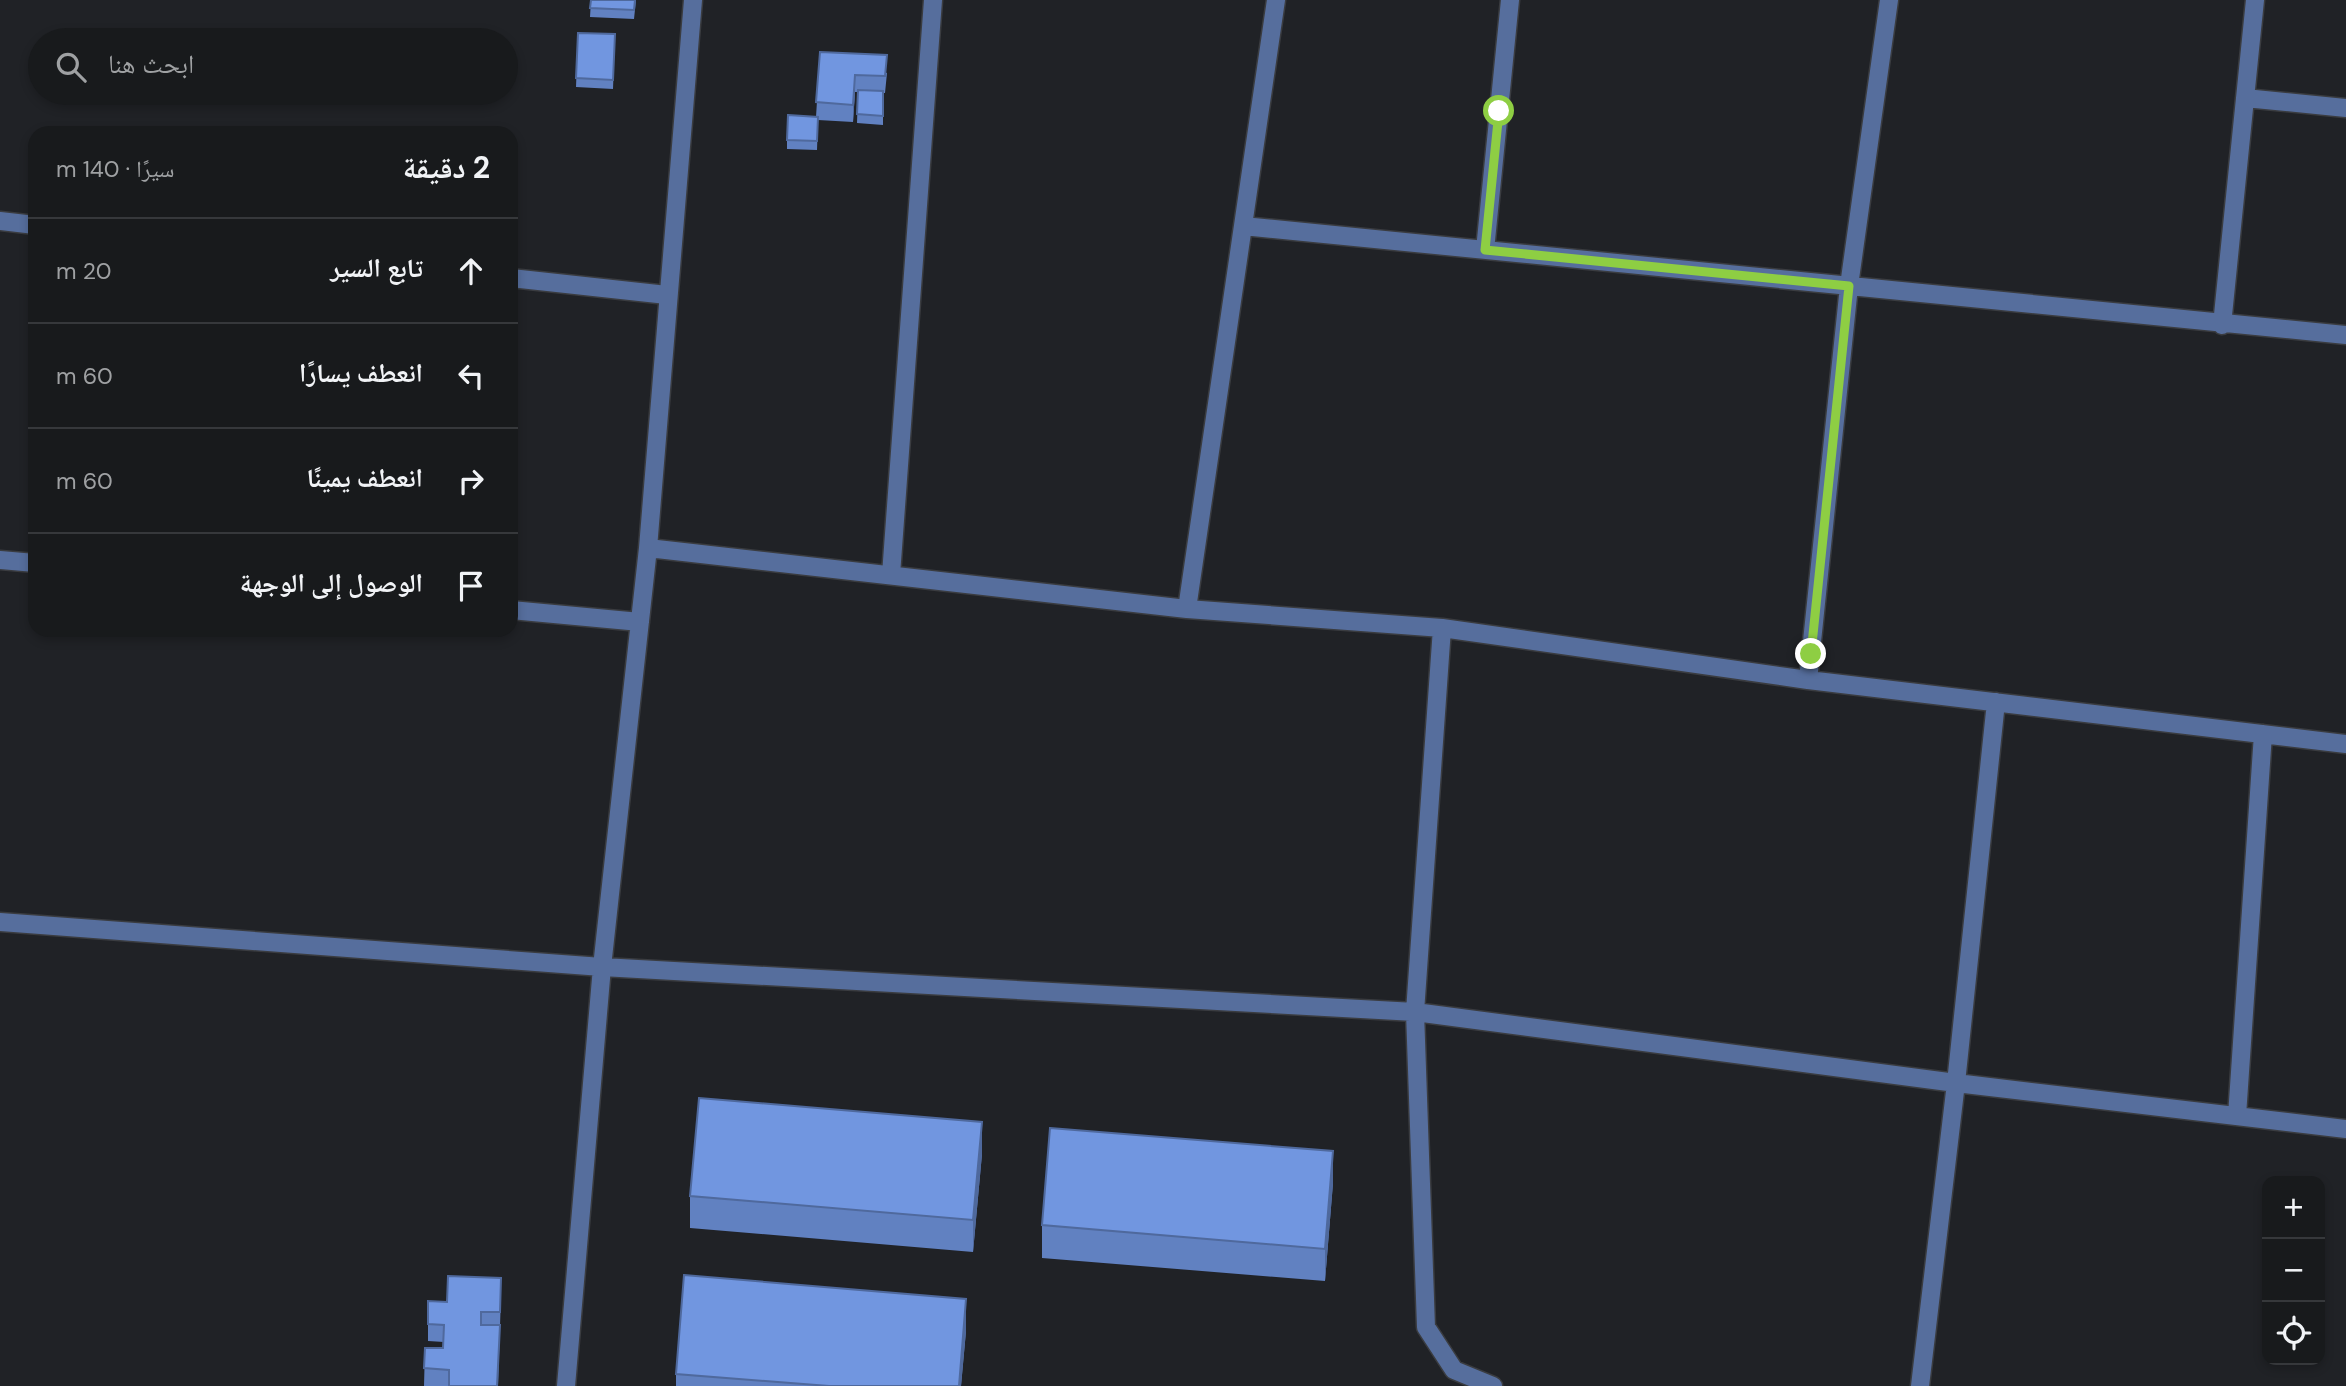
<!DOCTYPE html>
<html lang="ar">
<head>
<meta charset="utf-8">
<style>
  :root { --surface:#181a1c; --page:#212325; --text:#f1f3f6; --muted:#9fa1a3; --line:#36383b }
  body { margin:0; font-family:"DM Sans","Noto Naskh Arabic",sans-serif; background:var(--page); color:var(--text); direction:rtl }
  .controls { position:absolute; right:21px; bottom:21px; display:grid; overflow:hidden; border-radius:14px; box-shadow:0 4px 10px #0003 }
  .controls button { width:63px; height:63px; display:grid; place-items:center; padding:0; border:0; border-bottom:2px solid var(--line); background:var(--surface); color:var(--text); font:35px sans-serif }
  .stop { position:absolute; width:21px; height:21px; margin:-16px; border:5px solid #8ece43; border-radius:50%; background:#fff }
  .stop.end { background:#8ece43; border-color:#fff; box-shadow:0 2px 7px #0008 }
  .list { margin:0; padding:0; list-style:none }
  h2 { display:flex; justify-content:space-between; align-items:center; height:91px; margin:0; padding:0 28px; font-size:30px }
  h2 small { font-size:23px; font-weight:400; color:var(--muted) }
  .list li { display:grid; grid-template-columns:46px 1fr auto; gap:21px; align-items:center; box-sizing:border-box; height:105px; padding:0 28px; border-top:2px solid var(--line) }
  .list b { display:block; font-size:26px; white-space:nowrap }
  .list em { font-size:23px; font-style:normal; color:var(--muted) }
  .icon { flex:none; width:38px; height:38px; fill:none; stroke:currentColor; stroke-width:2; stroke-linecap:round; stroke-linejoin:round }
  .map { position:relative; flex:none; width:2346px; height:1386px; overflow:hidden; direction:ltr }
  .search { position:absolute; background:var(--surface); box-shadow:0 4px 10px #0003; left:28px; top:28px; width:490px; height:77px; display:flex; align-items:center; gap:18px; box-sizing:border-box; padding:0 24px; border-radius:38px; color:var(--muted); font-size:26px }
  .panel { position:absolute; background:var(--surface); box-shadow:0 4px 10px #0003; left:28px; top:126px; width:490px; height:511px; border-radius:21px; direction:rtl }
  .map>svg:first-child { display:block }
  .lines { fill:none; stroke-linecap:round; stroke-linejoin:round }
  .minor-casing { stroke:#3a3c40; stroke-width:21 }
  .minor { stroke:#566e9d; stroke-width:18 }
  .wall { fill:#6181c1 }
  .shaded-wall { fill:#4f699d }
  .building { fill:#7196e0; stroke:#4f699d; stroke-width:2 }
  .route { stroke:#8ece43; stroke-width:9 }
</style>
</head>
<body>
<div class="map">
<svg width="2346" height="1386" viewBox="0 0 2346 1386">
  <rect width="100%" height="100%" fill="#202226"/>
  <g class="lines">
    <g class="minor-casing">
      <path id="minor" d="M2245,98L2346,108
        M0,221L35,225
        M1243,226L2346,335
        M1485,250L1510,0
        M511,278L667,295
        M2222,325L2255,0
        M648,548L1187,609L1442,628L1808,680L2346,744
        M0,560L35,563
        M891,575L933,0
        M1187,609L1276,0
        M511,610L640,622
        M1442,628L1415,1012L1426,1327L1454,1370L1493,1386
        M1808,680L1849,286L1889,0
        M0,922L602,967L1415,1012L1956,1083L2346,1129
        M2237,1116L2263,734
        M566,1386L602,967L648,548L693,0
        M1920,1386L1956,1083L1996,702"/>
    </g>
    <use href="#minor" class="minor"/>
  </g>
  <path class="wall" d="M591,0H636L634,19L590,17Z
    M578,33L615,34L613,89L576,87Z
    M820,52L887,73L885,93H883V125L857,123L858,92H855L853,122L818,120L817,150L787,149V140L816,117Z
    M982,1154L973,1252L690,1228V1196Z
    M1333,1183L1325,1281L1042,1258V1225Z
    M501,1296L498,1386H424L425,1348H443L444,1342L428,1341V1301L447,1302Z
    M966,1331L961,1386H676V1374Z"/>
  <path class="shaded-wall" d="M855,75V92L853,122V105Z
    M982,1122V1154L973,1252V1220Z
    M1333,1151V1183L1325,1281V1249Z
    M966,1299V1331L961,1386H959Z"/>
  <path class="building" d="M591,0H635L634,10L590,8Z
    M578,33L615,34L613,80L576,78Z
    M820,52L887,55L885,76L855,75L853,105L816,102Z
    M858,90L883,91V116L857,114Z
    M788,115L818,117L817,141L787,140Z
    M699,1098L982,1122L973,1220L690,1196Z
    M1050,1128L1333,1151L1325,1249L1042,1225Z
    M684,1275L966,1299L959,1386H829L676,1374Z
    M448,1276L501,1278L500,1312H481V1325H500L497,1386H449V1370L424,1368L425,1348H443L444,1325L428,1324V1301L447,1302Z"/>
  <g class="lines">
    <path class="route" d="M1499,111L1485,250L1849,286L1811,654"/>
  </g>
</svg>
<div class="controls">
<button>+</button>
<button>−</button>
<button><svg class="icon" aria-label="locate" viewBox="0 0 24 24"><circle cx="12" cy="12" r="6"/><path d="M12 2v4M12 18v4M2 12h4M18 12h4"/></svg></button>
</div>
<div class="stop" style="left:1499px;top:111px"></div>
<div class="stop end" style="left:1811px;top:654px"></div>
<div class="search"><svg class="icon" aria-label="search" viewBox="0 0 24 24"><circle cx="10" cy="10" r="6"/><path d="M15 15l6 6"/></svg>ابحث هنا</div>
<section class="panel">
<h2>2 دقيقة<small>سيرًا · 140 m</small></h2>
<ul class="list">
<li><svg class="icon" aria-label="ahead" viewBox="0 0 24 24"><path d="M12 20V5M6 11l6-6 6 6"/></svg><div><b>تابع السير</b></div><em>20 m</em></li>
<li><svg class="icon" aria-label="left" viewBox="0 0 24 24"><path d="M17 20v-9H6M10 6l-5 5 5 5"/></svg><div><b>انعطف يسارًا</b></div><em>60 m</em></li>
<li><svg class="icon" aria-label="right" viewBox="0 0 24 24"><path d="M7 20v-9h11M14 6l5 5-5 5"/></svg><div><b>انعطف يمينًا</b></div><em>60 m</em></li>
<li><svg class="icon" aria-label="arrive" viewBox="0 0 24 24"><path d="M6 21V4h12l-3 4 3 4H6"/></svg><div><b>الوصول إلى الوجهة</b></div></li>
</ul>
</section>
</div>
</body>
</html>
